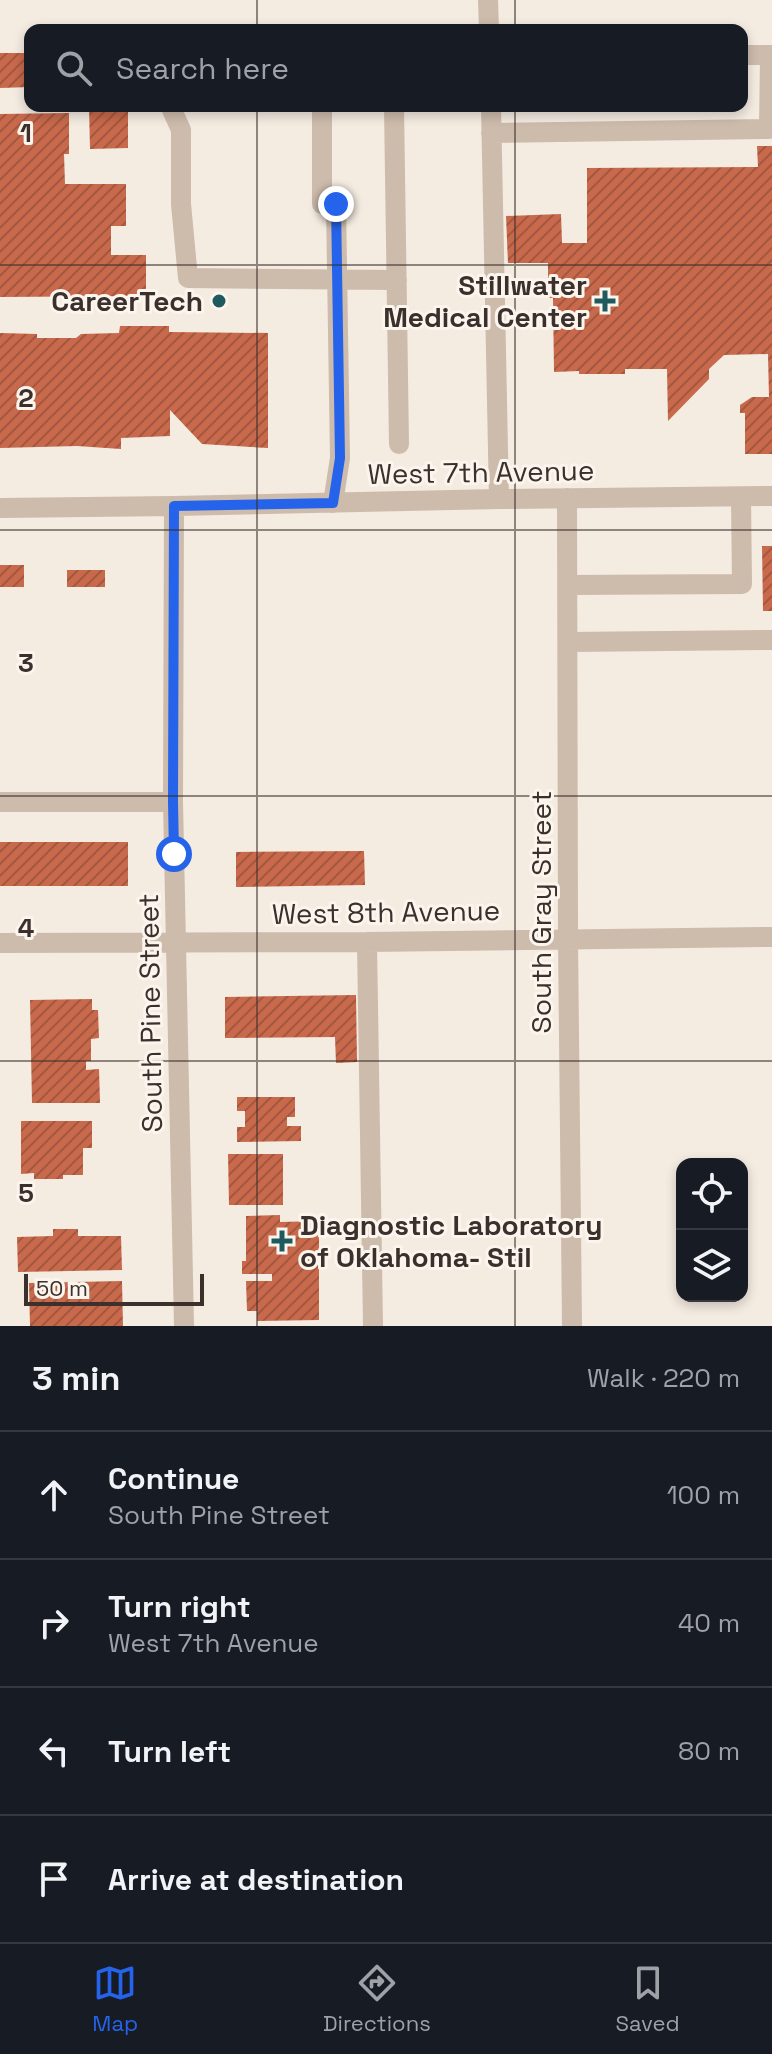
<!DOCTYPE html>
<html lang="en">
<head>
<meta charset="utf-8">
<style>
  :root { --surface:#171b24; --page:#242831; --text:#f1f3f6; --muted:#9ea1a6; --line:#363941; --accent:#2563eb }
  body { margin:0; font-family:"Space Grotesk",sans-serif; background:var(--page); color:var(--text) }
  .controls { position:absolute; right:24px; bottom:24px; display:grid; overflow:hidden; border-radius:16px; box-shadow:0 4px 12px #0003 }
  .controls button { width:72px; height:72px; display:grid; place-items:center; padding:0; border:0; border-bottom:2px solid var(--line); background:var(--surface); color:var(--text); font:40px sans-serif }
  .scale { position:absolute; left:24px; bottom:20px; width:180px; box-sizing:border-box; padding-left:8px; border:4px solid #3b302b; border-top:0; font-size:22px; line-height:28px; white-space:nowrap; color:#3b302b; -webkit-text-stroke:6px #fbf5ee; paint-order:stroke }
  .stop { position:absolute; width:24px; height:24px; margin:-18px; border:6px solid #2563eb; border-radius:50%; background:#fff }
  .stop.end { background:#2563eb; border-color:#fff; box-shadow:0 2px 8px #0008 }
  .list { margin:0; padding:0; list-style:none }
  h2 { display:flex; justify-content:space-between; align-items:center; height:104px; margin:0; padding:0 32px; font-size:34px }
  h2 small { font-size:26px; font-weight:400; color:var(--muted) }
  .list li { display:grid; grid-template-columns:52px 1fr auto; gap:24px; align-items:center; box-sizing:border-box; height:128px; padding:0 32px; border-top:2px solid var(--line) }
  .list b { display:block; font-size:30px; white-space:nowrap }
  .list p { margin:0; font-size:26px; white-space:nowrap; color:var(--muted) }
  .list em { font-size:26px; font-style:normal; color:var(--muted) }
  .icon { flex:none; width:44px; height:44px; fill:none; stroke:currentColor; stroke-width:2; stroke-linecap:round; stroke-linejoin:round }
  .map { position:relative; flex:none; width:772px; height:1326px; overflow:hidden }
  .search { position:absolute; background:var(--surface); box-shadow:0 4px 12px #0003; left:24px; right:24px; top:24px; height:88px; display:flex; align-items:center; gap:20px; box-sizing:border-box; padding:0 28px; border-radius:16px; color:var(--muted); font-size:30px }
  .sheet { height:616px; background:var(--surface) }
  nav { display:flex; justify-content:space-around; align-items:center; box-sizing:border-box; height:112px; border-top:2px solid var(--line); background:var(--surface); font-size:22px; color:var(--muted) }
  nav a { display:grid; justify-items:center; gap:4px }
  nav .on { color:var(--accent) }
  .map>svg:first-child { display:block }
  .building { fill:url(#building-hatch) }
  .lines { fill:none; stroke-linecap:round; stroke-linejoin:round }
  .minor { stroke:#cdbbac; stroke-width:20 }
  .route { stroke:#2563eb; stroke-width:10 }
  .grid { fill:none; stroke:#3b302b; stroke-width:2; stroke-opacity:0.55 }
  .poi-dot { fill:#1f5a5e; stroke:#fbf5ee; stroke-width:3 }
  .labels { text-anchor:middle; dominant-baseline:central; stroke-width:6; stroke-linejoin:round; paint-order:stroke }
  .poi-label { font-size:28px; font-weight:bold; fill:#3b302b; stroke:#fbf5ee; text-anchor:end }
  .street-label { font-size:28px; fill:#3b302b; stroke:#fbf5ee }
  .grid-label { font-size:26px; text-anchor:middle; font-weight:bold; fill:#3b302b; stroke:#fbf5ee; stroke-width:6; stroke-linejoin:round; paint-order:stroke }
</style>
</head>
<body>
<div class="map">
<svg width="772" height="1326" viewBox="0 0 772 1326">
  <defs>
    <pattern id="building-hatch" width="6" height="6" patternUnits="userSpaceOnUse" patternTransform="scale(2)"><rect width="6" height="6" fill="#c8694b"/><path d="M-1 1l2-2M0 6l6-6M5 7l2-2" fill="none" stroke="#a4573f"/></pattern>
  </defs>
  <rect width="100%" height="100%" fill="#f4ebe1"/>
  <path class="building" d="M0,53H30V87L0,88Z
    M89,106H128V148L90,149Z
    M69,113V154H64L65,184H126V226H111V255H146V296L0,297V114Z
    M757,146H772V454H745V413H740V405L752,397H769L768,354L724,355L709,369V379L668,421L667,369H625V374H579V371L554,372L553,298H548V263H508L506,216L561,214L562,243H587V168L758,167Z
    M120,326H169V332L268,333V448L202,444L170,410V436L121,438V449L77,446L0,448V333L37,334V338H76L81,334L119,333Z
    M762,546H772V611H763Z
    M0,565H24V587H0Z
    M67,570H105V587H67Z
    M0,842H128V886H0Z
    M364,851L365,885L236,887V852Z
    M356,995L357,1062L336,1063L335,1037L225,1038V997Z
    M92,999V1010H98L99,1038L91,1039V1061H86V1070L99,1069L100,1103H32L30,1000Z
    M237,1097H295V1117H287V1126H301V1141L237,1142V1127H245V1111H237Z
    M21,1121H92V1148H83V1175H63V1179H34V1173L21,1174Z
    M228,1154H283V1205H229Z
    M280,1215V1222L319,1221V1320L257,1321V1311H247L246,1281H272V1274H242V1261H246V1216Z
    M53,1229H78V1236H121L122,1270L18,1272L17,1237L53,1236Z
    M122,1281L123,1326H30L29,1283Z"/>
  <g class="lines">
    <path class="minor" d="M488,0L489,30
      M173,106L172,110L181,130V204L188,278L397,280
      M322,106V204H336L340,458L333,503
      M394,106L399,444
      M491,106L499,499
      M491,133L769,129L770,55H742
      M567,498L568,938L572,1326
      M174,506L173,802L184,1326
      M0,508L174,506L499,499L772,496
      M568,585L742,584L741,497
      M568,642L772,640
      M0,802H173
      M367,942L373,1326
      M0,943L367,942L772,937"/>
  </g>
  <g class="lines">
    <path class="route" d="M174,854L173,802L174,506L333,503L340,458L336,204"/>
  </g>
  <path class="grid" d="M257,0V30M515,0V30M257,106V1326M515,106V1326M0,265H772M0,530H772M0,796H772M0,1061H772"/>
  <g class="poi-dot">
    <circle cx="219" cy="301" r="8"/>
    <path d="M601 289h8v8h8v8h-8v8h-8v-8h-8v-8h8z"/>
    <path d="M278 1229h8v8h8v8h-8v8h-8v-8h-8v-8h8z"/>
  </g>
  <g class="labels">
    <g class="poi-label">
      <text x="587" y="285">Stillwater<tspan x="587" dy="32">Medical Center</tspan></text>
      <text x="203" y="301">CareerTech</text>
      <text x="300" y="1225" text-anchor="start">Diagnostic Laboratory<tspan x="300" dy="32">of Oklahoma- Stil</tspan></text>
    </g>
    <g class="street-label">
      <text transform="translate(481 472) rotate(-1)">West 7th Avenue</text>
      <text transform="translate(386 912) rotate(-1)">West 8th Avenue</text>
      <text transform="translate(541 912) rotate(-90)">South Gray Street</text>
      <text transform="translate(150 1013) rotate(-91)">South Pine Street</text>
    </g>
  </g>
  <g class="grid-label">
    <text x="26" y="142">1</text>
    <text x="26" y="407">2</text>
    <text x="26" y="672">3</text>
    <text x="26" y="937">4</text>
    <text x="26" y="1202">5</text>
  </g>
</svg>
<div class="controls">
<button><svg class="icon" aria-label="locate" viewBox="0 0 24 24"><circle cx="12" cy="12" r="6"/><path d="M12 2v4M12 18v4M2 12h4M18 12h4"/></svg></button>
<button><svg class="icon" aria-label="layers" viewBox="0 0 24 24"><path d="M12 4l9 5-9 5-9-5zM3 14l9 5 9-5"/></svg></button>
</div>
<div class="scale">50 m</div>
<div class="stop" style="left:174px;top:854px"></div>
<div class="stop end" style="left:336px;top:204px"></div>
<div class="search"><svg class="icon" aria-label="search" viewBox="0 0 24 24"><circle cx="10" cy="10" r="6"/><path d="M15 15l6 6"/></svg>Search here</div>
</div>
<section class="sheet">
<h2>3 min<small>Walk · 220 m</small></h2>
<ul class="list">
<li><svg class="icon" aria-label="ahead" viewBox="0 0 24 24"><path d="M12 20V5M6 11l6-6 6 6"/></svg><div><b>Continue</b><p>South Pine Street</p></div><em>100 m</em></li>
<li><svg class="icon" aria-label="right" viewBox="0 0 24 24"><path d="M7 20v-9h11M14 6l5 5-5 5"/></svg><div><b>Turn right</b><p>West 7th Avenue</p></div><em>40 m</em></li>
<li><svg class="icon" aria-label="left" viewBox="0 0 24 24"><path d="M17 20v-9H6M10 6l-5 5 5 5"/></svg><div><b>Turn left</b></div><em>80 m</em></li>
<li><svg class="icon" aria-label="arrive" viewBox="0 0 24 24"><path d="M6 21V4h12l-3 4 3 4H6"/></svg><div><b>Arrive at destination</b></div></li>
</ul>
</section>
<nav>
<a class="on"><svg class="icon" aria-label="map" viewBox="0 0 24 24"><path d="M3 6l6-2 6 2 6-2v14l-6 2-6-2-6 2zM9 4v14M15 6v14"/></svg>Map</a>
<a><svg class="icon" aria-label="directions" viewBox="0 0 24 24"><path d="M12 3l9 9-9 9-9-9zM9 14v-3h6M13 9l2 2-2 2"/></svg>Directions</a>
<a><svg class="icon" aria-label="saved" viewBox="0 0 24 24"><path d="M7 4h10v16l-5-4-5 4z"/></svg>Saved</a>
</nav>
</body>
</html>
